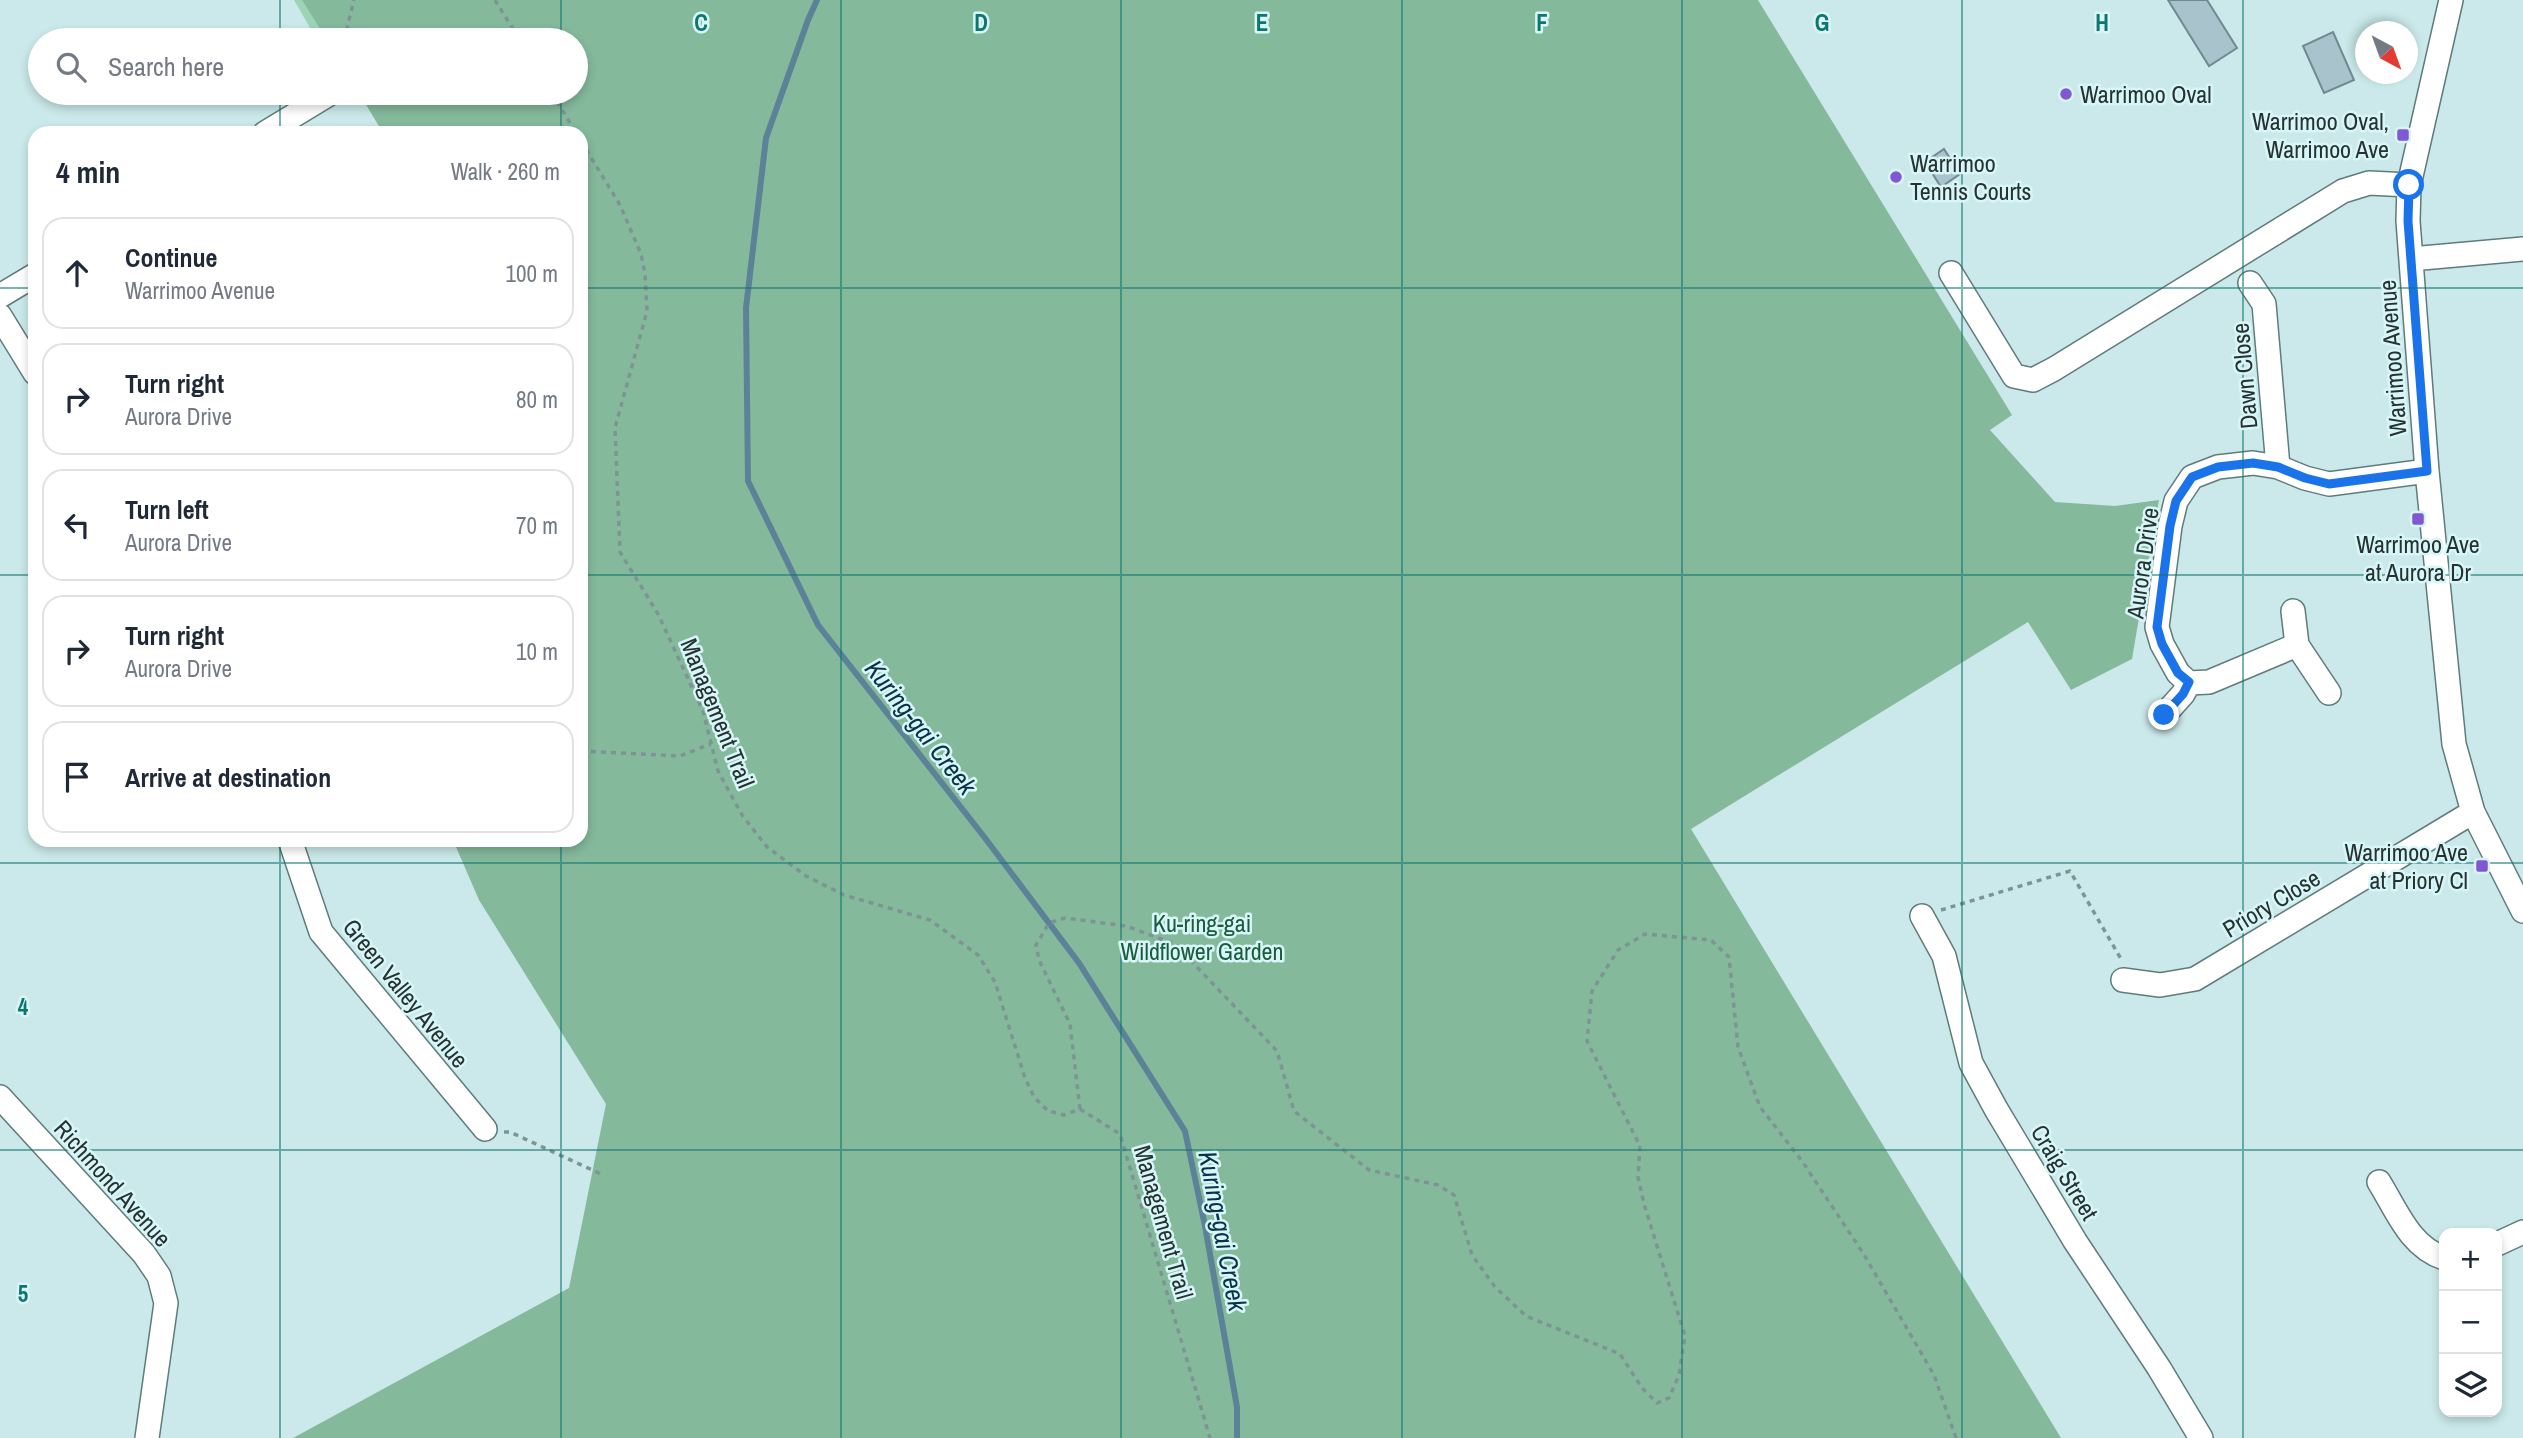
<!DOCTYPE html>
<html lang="en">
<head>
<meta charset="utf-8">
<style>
  :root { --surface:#fff; --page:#f6f6f7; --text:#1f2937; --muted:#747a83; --line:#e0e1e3 }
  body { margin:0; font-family:"Archivo Narrow",sans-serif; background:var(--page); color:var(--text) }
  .controls { position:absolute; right:21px; bottom:21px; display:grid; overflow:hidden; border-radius:14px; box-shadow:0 4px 10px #0003 }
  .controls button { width:63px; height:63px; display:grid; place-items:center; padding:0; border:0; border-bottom:2px solid var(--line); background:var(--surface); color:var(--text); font:35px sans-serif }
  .compass { position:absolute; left:2355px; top:21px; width:63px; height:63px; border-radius:50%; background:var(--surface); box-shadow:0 4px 10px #0003; rotate:139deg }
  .stop { position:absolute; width:21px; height:21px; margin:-16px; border:5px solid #1a73e8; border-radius:50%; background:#fff }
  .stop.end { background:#1a73e8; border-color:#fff; box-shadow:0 2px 7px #0008 }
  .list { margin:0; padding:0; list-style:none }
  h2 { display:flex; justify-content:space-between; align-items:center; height:91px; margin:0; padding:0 28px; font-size:30px }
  h2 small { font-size:23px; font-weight:400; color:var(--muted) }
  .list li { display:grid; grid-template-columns:46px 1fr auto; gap:21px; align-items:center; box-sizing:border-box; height:112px; margin:0 14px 14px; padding:0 14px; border:2px solid var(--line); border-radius:21px }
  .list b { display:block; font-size:26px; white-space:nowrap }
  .list p { margin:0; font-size:23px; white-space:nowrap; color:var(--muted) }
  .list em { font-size:23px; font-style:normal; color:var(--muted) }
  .icon { flex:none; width:38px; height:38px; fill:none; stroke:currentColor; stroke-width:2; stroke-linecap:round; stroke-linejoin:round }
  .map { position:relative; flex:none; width:2523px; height:1438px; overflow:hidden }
  .search { position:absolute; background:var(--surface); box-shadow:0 4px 10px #0003; left:28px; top:28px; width:560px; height:77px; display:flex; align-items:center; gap:18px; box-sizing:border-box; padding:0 24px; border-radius:38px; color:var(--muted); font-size:26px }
  .panel { position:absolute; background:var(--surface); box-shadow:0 4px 10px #0003; left:28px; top:126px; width:560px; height:721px; border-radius:21px }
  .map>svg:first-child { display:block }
  .green { fill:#9ed4b6 }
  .forest { fill:#84b99c }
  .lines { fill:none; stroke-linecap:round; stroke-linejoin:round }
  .stream { stroke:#5c8298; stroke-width:6 }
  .building { fill:#a8c3cb; stroke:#718a92; stroke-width:2 }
  .minor-casing { stroke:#607b7b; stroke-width:26 }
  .path { stroke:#7e9494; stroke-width:3.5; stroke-dasharray:5 5; stroke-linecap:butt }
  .minor { stroke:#fff; stroke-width:23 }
  .route { stroke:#1a73e8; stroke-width:9 }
  .grid { fill:none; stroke:#0f766e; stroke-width:2; stroke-opacity:0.55 }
  .poi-dot { fill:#8058d2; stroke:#d8f6f7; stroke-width:2.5 }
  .labels { text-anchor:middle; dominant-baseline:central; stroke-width:5; stroke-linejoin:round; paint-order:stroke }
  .poi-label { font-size:24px; fill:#263232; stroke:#d8f6f7; text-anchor:start }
  .street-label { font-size:24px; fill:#263232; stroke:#d8f6f7 }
  .park-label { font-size:24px; fill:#1b5b3e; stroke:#d8f6f7 }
  .water-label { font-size:26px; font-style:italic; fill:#073248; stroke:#d8f6f7 }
  .grid-label { font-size:23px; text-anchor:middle; font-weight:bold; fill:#0f766e; stroke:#d8f6f7; stroke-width:5; stroke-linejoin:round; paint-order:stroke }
</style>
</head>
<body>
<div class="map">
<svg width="2523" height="1438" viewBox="0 0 2523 1438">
  <rect width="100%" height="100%" fill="#cbe9ea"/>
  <path class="green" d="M294,0H338L330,40H317Z"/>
  <path class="forest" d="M302,0H1758L2012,415L1990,430L2055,502L2115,506L2159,500L2132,659L2071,690L2028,622L1691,829L2061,1438H293L569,1288L606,1104L479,900L453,840H581V133H383L359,93H576V40H327Z"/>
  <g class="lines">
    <path class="stream" d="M817,0L808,20L766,138L746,308L748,481L818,625L985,838L1079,963L1185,1131L1205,1226L1237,1407V1438"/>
  </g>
  <path class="building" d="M2168,0H2207L2237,48L2209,66Z
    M2333,32L2354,80L2324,93L2303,46Z
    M1944,149L1960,174L1941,187L1925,162Z"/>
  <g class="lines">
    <g class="minor-casing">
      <path id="minor" d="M2451,0L2409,185L2408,221L2427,471L2454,744L2473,812L2523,911
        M265,133L331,93
        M2411,259L2523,249
        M1951,273L2014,376L2033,380L2054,369L2343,191L2369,183L2409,185
        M2250,283L2264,304L2278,467
        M0,296L35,275
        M0,316L35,373
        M2293,611L2297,645L2329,693
        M2297,645L2209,682L2189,683L2178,673L2162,644L2157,627L2170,526L2176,501L2192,477L2218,467L2253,463L2278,467L2305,478L2329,484L2427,471
        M2164,715L2183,694L2189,683
        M290,840L321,932L485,1129
        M1922,916L1944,956L1971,1063L1996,1109L2075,1241L2159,1368L2201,1438
        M2123,980L2160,985L2195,979L2473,812
        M0,1097L144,1254L159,1276L166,1303L147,1438
        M2379,1182C2397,1211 2410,1247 2444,1258
        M2497,1244L2523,1232"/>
    </g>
    <path class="path" d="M495,0L520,40
      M344,40L354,0
      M552,93L576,133
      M581,141L620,205L641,254L645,274L647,311L615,428L620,552L658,614L703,711L718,771L742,815L767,847L806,876L844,895L930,920L978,955L995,982L1025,1078L1034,1097L1048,1111L1064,1115L1080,1109
      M581,751L680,756L711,744
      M1941,910L2070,871L2121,959
      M1080,1109L1070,1024L1039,960L1036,945L1049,923L1065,918L1126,926L1175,944L1277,1051L1294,1111L1369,1170L1438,1185L1454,1195L1472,1255L1495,1287L1526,1316L1620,1354L1642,1388L1657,1403L1669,1398L1679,1375L1685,1336L1644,1204L1638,1177L1640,1146L1587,1041L1592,991L1618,950L1645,934L1711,940L1729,957L1738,1047L1760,1107L1802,1161L1863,1253L1934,1375L1956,1438
      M1080,1109L1120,1134L1210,1438
      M504,1132H510L603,1175"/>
    <use href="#minor" class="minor"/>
  </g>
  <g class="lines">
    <path class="route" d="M2164,715L2183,694L2189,682L2178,673L2162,644L2157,627L2170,526L2176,501L2192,477L2218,467L2253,463L2278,467L2305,478L2329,484L2427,471L2408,221L2409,185"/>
  </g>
  <path class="grid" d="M280,0V40M561,0V40M841,0V1438M1121,0V1438M1402,0V1438M1682,0V1438M1962,0V1438M2243,0V1438M280,93V133M561,93V133M0,288H35M581,288H2523M0,575H35M581,575H2523M280,840V1438M561,840V1438M0,863H2523M0,1150H2523"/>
  <g class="poi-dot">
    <circle cx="2066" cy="94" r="7"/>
    <rect x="2396" y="128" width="14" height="14" rx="3.5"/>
    <circle cx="1896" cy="177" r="7"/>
    <rect x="2411" y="512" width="14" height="14" rx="3.5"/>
    <rect x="2475" y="859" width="14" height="14" rx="3.5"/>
  </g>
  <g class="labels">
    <g class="poi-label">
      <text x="2080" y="94">Warrimoo Oval</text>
      <text x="2389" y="121" text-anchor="end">Warrimoo Oval,<tspan x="2389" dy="28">Warrimoo Ave</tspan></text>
      <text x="1910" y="163">Warrimoo<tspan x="1910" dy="28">Tennis Courts</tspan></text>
      <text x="2418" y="544" text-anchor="middle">Warrimoo Ave<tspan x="2418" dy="28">at Aurora Dr</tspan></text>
      <text x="2468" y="852" text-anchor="end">Warrimoo Ave<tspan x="2468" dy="28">at Priory Cl</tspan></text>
    </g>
    <g class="street-label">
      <text transform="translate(2392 358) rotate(-94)">Warrimoo Avenue</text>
      <text transform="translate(2244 376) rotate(-95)">Dawn Close</text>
      <text transform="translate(2142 563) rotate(-82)">Aurora Drive</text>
      <text transform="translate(718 713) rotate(68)">Management Trail</text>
      <text transform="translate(2271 903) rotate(-31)">Priory Close</text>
      <text transform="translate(406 993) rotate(51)">Green Valley Avenue</text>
      <text transform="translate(2065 1172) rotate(59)">Craig Street</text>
      <text transform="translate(113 1183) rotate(48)">Richmond Avenue</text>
      <text transform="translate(1164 1222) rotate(74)">Management Trail</text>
    </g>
    <g class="park-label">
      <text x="1202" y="923">Ku-ring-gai<tspan x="1202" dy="28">Wildflower Garden</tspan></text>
    </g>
    <g class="water-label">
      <text transform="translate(921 727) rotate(52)">Kuring-gai Creek</text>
      <text transform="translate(1223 1231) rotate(79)">Kuring-gai Creek</text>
    </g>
  </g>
  <g class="grid-label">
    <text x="701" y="31">C</text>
    <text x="981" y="31">D</text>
    <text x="1262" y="31">E</text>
    <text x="1542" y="31">F</text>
    <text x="1822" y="31">G</text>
    <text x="2102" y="31">H</text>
    <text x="23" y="1015">4</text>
    <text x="23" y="1302">5</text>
  </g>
</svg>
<div class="controls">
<button>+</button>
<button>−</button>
<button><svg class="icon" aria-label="layers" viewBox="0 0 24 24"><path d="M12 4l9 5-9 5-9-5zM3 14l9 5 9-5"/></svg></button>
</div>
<svg class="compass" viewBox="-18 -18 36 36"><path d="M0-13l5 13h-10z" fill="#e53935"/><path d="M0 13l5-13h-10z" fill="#747a83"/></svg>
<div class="stop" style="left:2409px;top:185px"></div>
<div class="stop end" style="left:2164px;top:715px"></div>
<div class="search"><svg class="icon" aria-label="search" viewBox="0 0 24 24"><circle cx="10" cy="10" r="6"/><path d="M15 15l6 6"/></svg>Search here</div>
<section class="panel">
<h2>4 min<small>Walk · 260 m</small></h2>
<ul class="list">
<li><svg class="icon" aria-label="ahead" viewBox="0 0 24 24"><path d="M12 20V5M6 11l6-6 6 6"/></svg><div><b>Continue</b><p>Warrimoo Avenue</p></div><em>100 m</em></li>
<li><svg class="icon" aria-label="right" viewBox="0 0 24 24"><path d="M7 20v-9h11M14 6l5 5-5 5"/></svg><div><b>Turn right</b><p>Aurora Drive</p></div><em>80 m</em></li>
<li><svg class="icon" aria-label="left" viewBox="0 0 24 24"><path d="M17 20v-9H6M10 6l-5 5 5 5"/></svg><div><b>Turn left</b><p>Aurora Drive</p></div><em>70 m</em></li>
<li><svg class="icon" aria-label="right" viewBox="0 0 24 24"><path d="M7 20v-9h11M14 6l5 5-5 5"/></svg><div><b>Turn right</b><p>Aurora Drive</p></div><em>10 m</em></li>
<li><svg class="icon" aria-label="arrive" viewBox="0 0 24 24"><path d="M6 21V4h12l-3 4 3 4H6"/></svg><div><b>Arrive at destination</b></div></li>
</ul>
</section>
</div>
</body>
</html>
